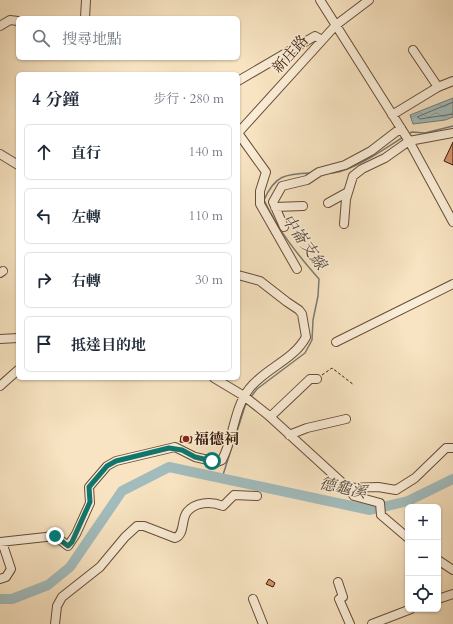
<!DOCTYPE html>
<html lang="zh-TW">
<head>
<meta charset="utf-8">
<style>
  :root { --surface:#fff; --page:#f2f2f3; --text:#1f2937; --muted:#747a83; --line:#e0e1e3 }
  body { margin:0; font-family:Cardo,"Noto Serif TC",serif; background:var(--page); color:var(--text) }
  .controls { position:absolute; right:12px; bottom:12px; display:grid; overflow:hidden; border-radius:6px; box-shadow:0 1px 3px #0004 }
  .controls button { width:36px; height:36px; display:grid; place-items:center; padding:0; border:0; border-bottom:1px solid var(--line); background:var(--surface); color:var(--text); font:20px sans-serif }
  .stop { position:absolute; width:12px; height:12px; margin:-9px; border:3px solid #0f766e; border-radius:50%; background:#fff }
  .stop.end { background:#0f766e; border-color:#fff; box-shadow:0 1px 4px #0008 }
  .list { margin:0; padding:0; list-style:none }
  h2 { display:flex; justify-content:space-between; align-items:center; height:52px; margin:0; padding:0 16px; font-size:17px }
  h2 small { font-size:13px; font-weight:400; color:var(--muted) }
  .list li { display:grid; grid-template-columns:26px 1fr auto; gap:12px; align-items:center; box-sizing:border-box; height:56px; margin:0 8px 8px; padding:0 8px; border:1px solid var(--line); border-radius:6px }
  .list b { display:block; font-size:15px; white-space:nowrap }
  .list em { font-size:13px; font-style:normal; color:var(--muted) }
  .icon { flex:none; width:22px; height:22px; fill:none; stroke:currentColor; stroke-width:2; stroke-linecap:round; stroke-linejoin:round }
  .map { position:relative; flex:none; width:453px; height:624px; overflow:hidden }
  .search { position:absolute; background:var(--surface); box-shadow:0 1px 3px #0004; left:16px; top:16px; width:224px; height:44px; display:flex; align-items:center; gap:10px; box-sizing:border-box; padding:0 14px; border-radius:6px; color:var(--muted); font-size:15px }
  .panel { position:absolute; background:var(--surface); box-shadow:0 1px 3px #0004; left:16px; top:72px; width:224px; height:308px; border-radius:6px }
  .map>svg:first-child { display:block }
  .water { fill:url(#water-waves); stroke:#787b75 }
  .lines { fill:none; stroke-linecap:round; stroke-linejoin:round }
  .shore { stroke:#6e6b64; stroke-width:1 }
  .stream { stroke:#787b75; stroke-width:1.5 }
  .river { stroke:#a2bcbd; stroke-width:10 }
  .building { fill:#d6936a; stroke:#391a0a }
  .minor-casing { stroke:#694c38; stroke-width:10 }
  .path { stroke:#391a0a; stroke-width:1; stroke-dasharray:3 2; stroke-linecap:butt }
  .minor { stroke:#faedd7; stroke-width:8 }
  .route { stroke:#0f766e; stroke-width:5 }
  .poi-dot { fill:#8f2418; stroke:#faedd7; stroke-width:1.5 }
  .labels { text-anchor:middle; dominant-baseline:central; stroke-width:3; stroke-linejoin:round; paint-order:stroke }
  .street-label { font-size:15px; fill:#391a0a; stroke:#faedd7 }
  .poi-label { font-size:15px; font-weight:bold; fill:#391a0a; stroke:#faedd7; text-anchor:start }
  .water-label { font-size:16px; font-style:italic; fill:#584b40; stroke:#faedd7 }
</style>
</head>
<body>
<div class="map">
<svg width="453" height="624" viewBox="0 0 453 624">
  <defs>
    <pattern id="water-waves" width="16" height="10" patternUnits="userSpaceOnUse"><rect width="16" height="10" fill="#a2bcbd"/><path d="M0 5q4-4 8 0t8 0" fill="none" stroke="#8ca1a1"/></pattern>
  </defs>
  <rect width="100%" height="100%" fill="#f8e4c2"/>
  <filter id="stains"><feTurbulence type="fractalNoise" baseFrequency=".005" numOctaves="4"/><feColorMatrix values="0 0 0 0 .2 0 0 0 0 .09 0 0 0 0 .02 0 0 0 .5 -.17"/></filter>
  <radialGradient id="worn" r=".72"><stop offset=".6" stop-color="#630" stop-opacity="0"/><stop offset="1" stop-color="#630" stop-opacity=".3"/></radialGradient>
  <path class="water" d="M453,98V117L445,120L413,124L410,115Z"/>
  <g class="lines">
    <path class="shore" d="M453,102L417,117L420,119L453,114"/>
    <path class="stream" d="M408,134L412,132L425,133L453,126
      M330,173C350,173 386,148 403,137
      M250,398L257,389L305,353L312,340L313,320L318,296L319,279C297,254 278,230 264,200C275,175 285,174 311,173
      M222,478L246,403"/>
    <path class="river" d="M0,599H12L48,585L70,567L122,491L169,467L370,510L408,501L453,479"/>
  </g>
  <path class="building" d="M453,142V165L444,161Z
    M181,436L192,437L191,443L180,442Z
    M269,579L275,583L273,587L266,584Z"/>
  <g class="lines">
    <g class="minor-casing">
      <path id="minor" d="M320,0L409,141L453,222
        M85,18L86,0
        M0,26L10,20L18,21
        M413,50L438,87
        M238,81L315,36L322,40
        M392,115L438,87L453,81
        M238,133L336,25L369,0
        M238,133L266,172L260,191V204L297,269
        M0,154L18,165
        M328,203L348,192
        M275,207L303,206
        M344,224L346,199L353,176L362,169L385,158L409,141L453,133
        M284,227L273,202L282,186L307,180L319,172L345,165L371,151L401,128
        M0,273L3,271
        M0,339L18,338
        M336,342L453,284
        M214,378L244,396L268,415L348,488L354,496L380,503L381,515L408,538
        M0,386L18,370
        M270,417L310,379H317
        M289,435L307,428L346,419
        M348,488L378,487L396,490L415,478L446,448H453
        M0,542L55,536L68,546L76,534L90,503L89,487L107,466L116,461L175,447L195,457L217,462L222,460C234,438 233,410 249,389C265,368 293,361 306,337L302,314L299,310L287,302L260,281L238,275
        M438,560L453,570
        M0,579L6,577L11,569L2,542
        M338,582L343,597L339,599L350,624
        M253,599L263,624
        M438,599L453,594
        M55,624L57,606L62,597L100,567L125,537L137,526H144L175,538C185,535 181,519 187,512C195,502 211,501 223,506L234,495L257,496
        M372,624L411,609"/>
    </g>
    <path class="path" d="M322,375L332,368L354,385"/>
    <use href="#minor" class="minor"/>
  </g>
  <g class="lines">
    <path class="route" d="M55,536L68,546L72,542L90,502L89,487L107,466L116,461L169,448L182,450L195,457L212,461"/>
  </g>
  <circle class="poi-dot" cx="186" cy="439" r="4"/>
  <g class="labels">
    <g class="street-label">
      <text transform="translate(290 54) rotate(-48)">新庄路</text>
    </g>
    <g class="poi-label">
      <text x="194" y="439">福德祠</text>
    </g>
    <g class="water-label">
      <text transform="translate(304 242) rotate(54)">中崙支線</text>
      <text transform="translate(343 488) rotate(12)">德龜溪</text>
    </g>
  </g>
  <rect width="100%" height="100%" filter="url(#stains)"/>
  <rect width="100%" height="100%" fill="url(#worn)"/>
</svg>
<div class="controls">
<button>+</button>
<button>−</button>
<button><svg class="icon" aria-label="locate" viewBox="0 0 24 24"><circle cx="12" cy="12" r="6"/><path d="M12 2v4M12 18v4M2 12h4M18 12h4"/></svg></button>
</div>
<div class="stop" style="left:212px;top:461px"></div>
<div class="stop end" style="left:55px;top:536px"></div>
<div class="search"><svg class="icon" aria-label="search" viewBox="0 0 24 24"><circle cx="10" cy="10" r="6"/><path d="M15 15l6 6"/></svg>搜尋地點</div>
<section class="panel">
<h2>4 分鐘<small>步行 · 280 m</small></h2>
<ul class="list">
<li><svg class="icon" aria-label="ahead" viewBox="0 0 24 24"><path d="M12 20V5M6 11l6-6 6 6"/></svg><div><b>直行</b></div><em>140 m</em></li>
<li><svg class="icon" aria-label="left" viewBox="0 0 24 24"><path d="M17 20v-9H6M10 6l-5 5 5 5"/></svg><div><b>左轉</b></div><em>110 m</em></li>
<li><svg class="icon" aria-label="right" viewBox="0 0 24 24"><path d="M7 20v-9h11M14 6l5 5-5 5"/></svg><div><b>右轉</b></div><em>30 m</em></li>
<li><svg class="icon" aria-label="arrive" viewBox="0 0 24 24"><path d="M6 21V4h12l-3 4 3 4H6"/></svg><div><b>抵達目的地</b></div></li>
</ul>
</section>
</div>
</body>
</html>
